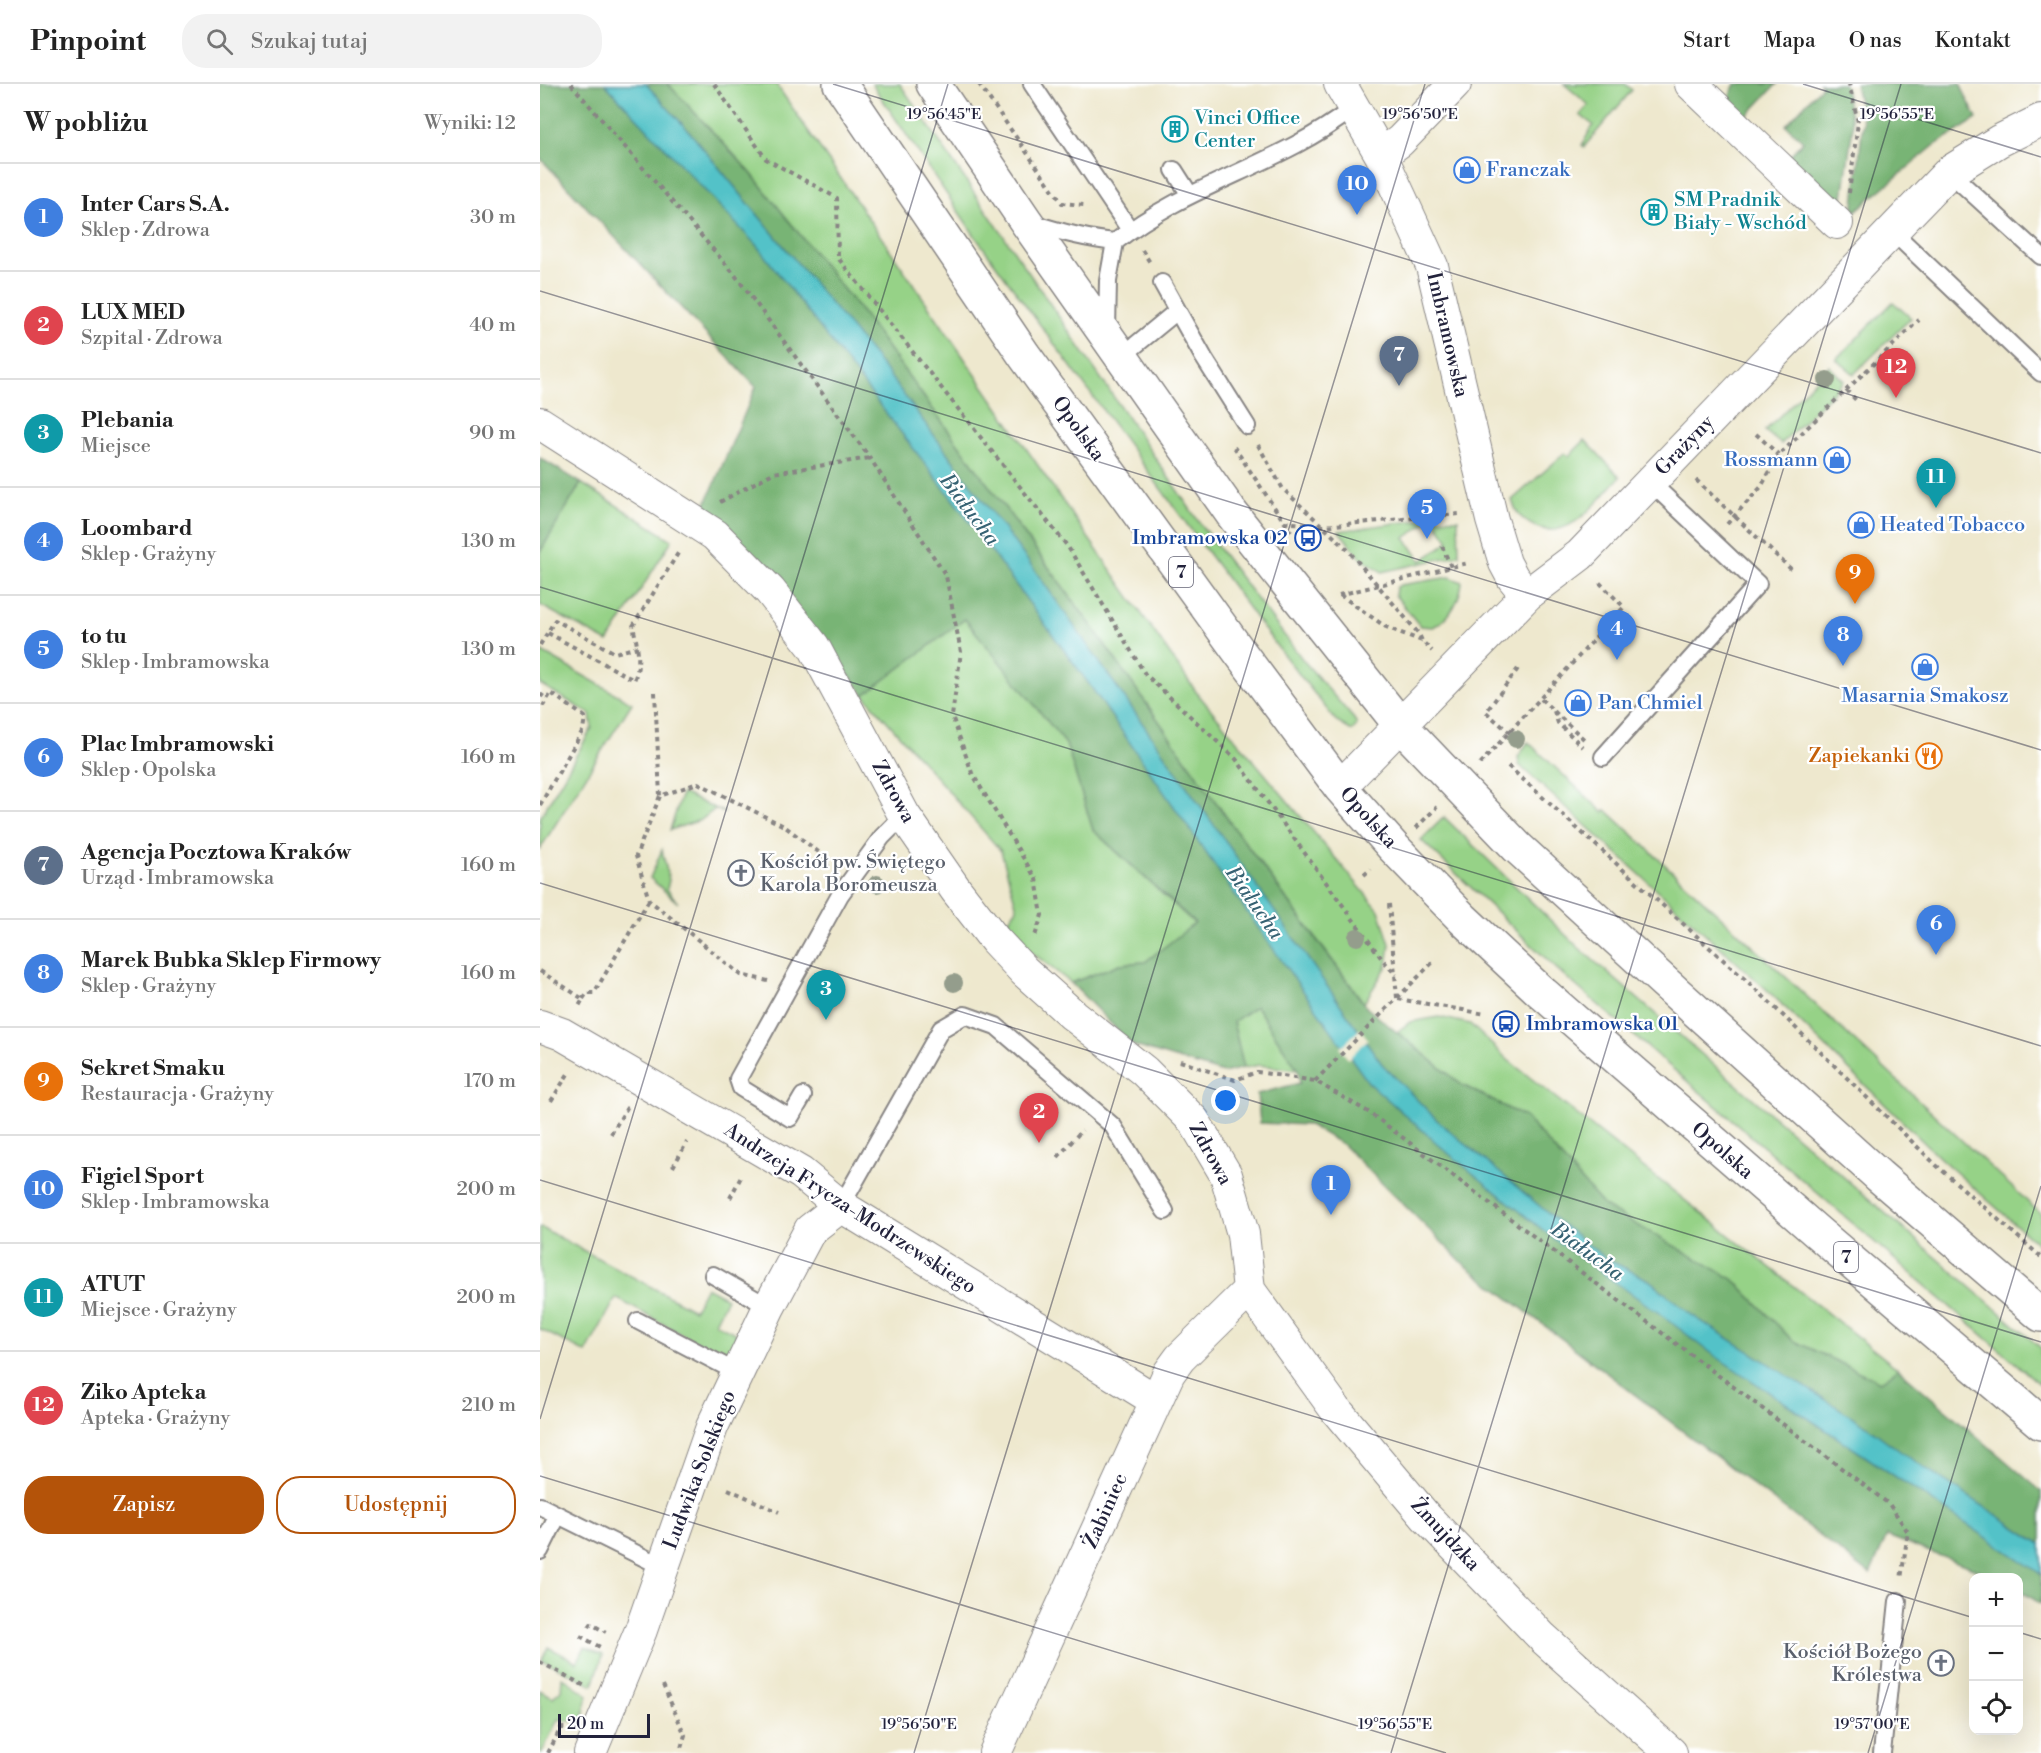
<!DOCTYPE html>
<html lang="pl">
<head>
<meta charset="utf-8">
<style>
  :root { --surface:#fff; --page:#f2f2f2; --text:#222; --muted:#767676; --line:#e0e0e0; --accent:#b45309 }
  body { margin:0; font-family:"Libre Bodoni",serif; background:var(--page); color:var(--text) }
  .controls { position:absolute; right:18px; bottom:18px; display:grid; overflow:hidden; border-radius:12px; box-shadow:0 6px 24px #0002 }
  .controls button { width:54px; height:54px; display:grid; place-items:center; padding:0; border:0; border-bottom:2px solid var(--line); background:var(--surface); color:var(--text); font:30px sans-serif }
  .scale { position:absolute; left:18px; bottom:15px; width:92px; box-sizing:border-box; padding-left:6px; border:3px solid #22223b; border-top:0; font-size:16px; line-height:21px; white-space:nowrap; color:#22223b; -webkit-text-stroke:4px #fff; paint-order:stroke }
  .you { position:absolute; left:686px; top:1017px; width:21px; height:21px; margin:-15px; border:4px solid #fff; border-radius:50%; background:#1a73e8; box-shadow:0 0 0 9px #1a73e833 }
  .badge { display:grid; place-items:center; width:39px; height:39px; border-radius:50%; background:var(--accent); color:#fff; font-size:20px; font-weight:700 }
  .pin { position:absolute; translate:-50% -50px; filter:drop-shadow(0 2px 3px #0008) }
  .pin::after { content:''; position:absolute; top:32px; width:21px; height:18px; background:inherit; clip-path:polygon(0 0,100% 0,50% 100%) }
  .list { margin:0; padding:0; list-style:none }
  h2 { display:flex; justify-content:space-between; align-items:center; height:78px; margin:0; padding:0 24px; font-size:26px }
  h2 small { font-size:20px; font-weight:400; color:var(--muted) }
  .list li { display:grid; grid-template-columns:39px 1fr auto; gap:18px; align-items:center; box-sizing:border-box; height:108px; padding:0 24px; border-top:2px solid var(--line) }
  .list b { display:block; font-size:22px; white-space:nowrap }
  .list p { margin:0; font-size:20px; white-space:nowrap; color:var(--muted) }
  .list em { font-size:20px; font-style:normal; color:var(--muted) }
  .actions { display:flex; gap:12px; padding:18px 24px }
  .actions a { flex:1; padding:14px 0; border:2px solid var(--accent); border-radius:24px; text-align:center; font-size:21px; color:var(--accent) }
  .actions .main { background:var(--accent); color:#fff }
  .icon { flex:none; width:33px; height:33px; fill:none; stroke:currentColor; stroke-width:2; stroke-linecap:round; stroke-linejoin:round }
  .map { position:relative; flex:none; width:1501px; height:1669px; overflow:hidden }
  header { display:flex; align-items:center; gap:36px; box-sizing:border-box; height:84px; padding:0 30px; background:var(--surface); border-bottom:2px solid var(--line) }
  header strong { font-size:28px }
  nav { display:flex; gap:33px; margin-inline-start:auto; font-size:21px }
  .search { width:420px; height:54px; background:var(--page); display:flex; align-items:center; gap:15px; box-sizing:border-box; padding:0 21px; border-radius:24px; color:var(--muted); font-size:22px }
  main { display:flex }
  aside { flex:1; background:var(--surface) }
  .map>svg:first-child { display:block }
  .green { fill:#96d287; stroke:#5c7a61; stroke-width:1.5; fill-rule:evenodd }
  .forest { fill:#78b474; stroke:#4d6b58; stroke-width:1.5 }
  .water { fill:#53c2c8; stroke:#3a7282; stroke-width:1.5 }
  .pier { fill:#eee8ce }
  .lines { fill:none; stroke-linecap:round; stroke-linejoin:round }
  .lane-casing { stroke:#888584; stroke-width:20 }
  .street-casing { stroke:#888584; stroke-width:34 }
  .primary-casing { stroke:#888584; stroke-width:36 }
  .path { stroke:#888584; stroke-width:4; stroke-dasharray:4.5 4.5; stroke-linecap:butt }
  .lane { stroke:#fff; stroke-width:16 }
  .street { stroke:#fff; stroke-width:32 }
  .primary { stroke:#fff; stroke-width:33 }
  .tree { fill:#949d8c }
  .ticks { fill:none; stroke:#22223b; stroke-width:1.5; stroke-opacity:0.45 }
  .labels { text-anchor:middle; dominant-baseline:central; stroke-width:4.5; stroke-linejoin:round; paint-order:stroke }
  .shield { fill:#fff; stroke:#646476; stroke-width:1.5 }
  .shield-label { font-size:18px; font-weight:bold; fill:#22223b }
  .culture-label { font-size:20px; fill:#0d838f; stroke:#fff; text-anchor:start }
  .shop-label { font-size:20px; fill:#366cbe; stroke:#fff; text-anchor:start }
  .street-label { font-size:20px; fill:#22223b; stroke:#fff }
  .transit-label { font-size:20px; fill:#164399; stroke:#fff; text-anchor:end }
  .food-label { font-size:20px; fill:#c56008; stroke:#fff; text-anchor:end }
  .worship-label { font-size:20px; fill:#5b616d; stroke:#fff; text-anchor:start }
  .water-label { font-size:21px; font-style:italic; fill:#366273; stroke:#fff }
  .ticks-label { font-size:15px; text-anchor:middle; fill:#22223b; stroke:#fff; stroke-width:4.5; stroke-linejoin:round; paint-order:stroke }
</style>
</head>
<body>
<header>
<strong>Pinpoint</strong>
<div class="search"><svg class="icon" aria-label="search" viewBox="0 0 24 24"><circle cx="10" cy="10" r="6"/><path d="M15 15l6 6"/></svg>Szukaj tutaj</div>
<nav><a>Start</a><a>Mapa</a><a>O nas</a><a>Kontakt</a></nav>
</header>
<main>
<aside>
<h2>W pobliżu<small>Wyniki: 12</small></h2>
<ul class="list">
<li><span class="badge" style="background:#3f7fe0">1</span><div><b>Inter Cars S.A.</b><p>Sklep · Zdrowa</p></div><em>30 m</em></li>
<li><span class="badge" style="background:#e0444e">2</span><div><b>LUX MED</b><p>Szpital · Zdrowa</p></div><em>40 m</em></li>
<li><span class="badge" style="background:#0f9aa8">3</span><div><b>Plebania</b><p>Miejsce</p></div><em>90 m</em></li>
<li><span class="badge" style="background:#3f7fe0">4</span><div><b>Loombard</b><p>Sklep · Grażyny</p></div><em>130 m</em></li>
<li><span class="badge" style="background:#3f7fe0">5</span><div><b>to tu</b><p>Sklep · Imbramowska</p></div><em>130 m</em></li>
<li><span class="badge" style="background:#3f7fe0">6</span><div><b>Plac Imbramowski</b><p>Sklep · Opolska</p></div><em>160 m</em></li>
<li><span class="badge" style="background:#5c6f8a">7</span><div><b>Agencja Pocztowa Kraków</b><p>Urząd · Imbramowska</p></div><em>160 m</em></li>
<li><span class="badge" style="background:#3f7fe0">8</span><div><b>Marek Bubka Sklep Firmowy</b><p>Sklep · Grażyny</p></div><em>160 m</em></li>
<li><span class="badge" style="background:#e8710a">9</span><div><b>Sekret Smaku</b><p>Restauracja · Grażyny</p></div><em>170 m</em></li>
<li><span class="badge" style="background:#3f7fe0">10</span><div><b>Figiel Sport</b><p>Sklep · Imbramowska</p></div><em>200 m</em></li>
<li><span class="badge" style="background:#0f9aa8">11</span><div><b>ATUT</b><p>Miejsce · Grażyny</p></div><em>200 m</em></li>
<li><span class="badge" style="background:#e0444e">12</span><div><b>Ziko Apteka</b><p>Apteka · Grażyny</p></div><em>210 m</em></li>
</ul>
<div class="actions"><a class="main">Zapisz</a><a>Udostępnij</a></div>
</aside>
<div class="map">
<svg width="1501" height="1669" viewBox="0 0 1501 1669">
  <rect width="100%" height="100%" fill="#fff"/>
  <filter id="ink" filterUnits="userSpaceOnUse"><feTurbulence type="fractalNoise" baseFrequency=".0167" numOctaves="2"/><feDisplacementMap in="SourceGraphic" scale="12" xChannelSelector="R" yChannelSelector="G"/><feConvolveMatrix kernelMatrix="1 2 1 2 8 2 1 2 1" color-interpolation-filters="sRGB"/></filter>
  <filter id="wash" filterUnits="userSpaceOnUse"><feTurbulence type="fractalNoise" baseFrequency=".008" numOctaves="4" result="noise"/><feDisplacementMap in="SourceGraphic" scale="24" xChannelSelector="R" yChannelSelector="G"/><feGaussianBlur stdDeviation="1.35" result="paint"/><feColorMatrix in="noise" values="0 0 0 0 0 0 0 0 0 0 0 0 0 0 0 0 0 1.4 0 .05"/><feComposite in="paint" operator="in"/></filter>
  <g filter="url(#wash)">
    <rect width="100%" height="100%" fill="#eee8ce"/>
    <path class="green" d="M128,0H236L510,399L657,609L839,826L850,860L847,882L824,919L692,741L556,548L323,230L210,88Z
      M332,0H360L661,441L763,576L814,635L817,641L812,647L797,638L735,560L437,155Z
      M1024,0H1085L1092,6L1044,63L1042,61L1053,41L1040,31L1049,21Z
      M1353,218L1371,234L1314,290L1296,275Z
      M1289,282L1304,297L1241,360L1225,347Z
      M1045,356L1080,393C1059,415 1029,461 992,441C981,435 976,429 972,416L1025,369L1029,372Z
      M41,399L132,456L68,558L0,521V468Z
      M893,434L918,435L919,471L842,488L820,473L799,447ZM893,434L909,457L881,477L865,454Z
      M910,493L922,498C920,516 910,535 893,543L880,542L855,511L856,504L860,501Z
      M425,535L526,660L553,746L655,840L605,878L580,880L531,899L462,845L477,824L461,767L324,611Z
      M0,567L92,619L0,765V734L52,644L50,630L0,600Z
      M988,658L1063,728L1066,726L1501,1130V1163L1401,1075L1225,904L979,681L978,673Z
      M142,709L185,729L175,725L161,736L130,746Z
      M904,733L1038,863L1501,1264V1301L1020,888L881,756Z
      M122,766L129,796L127,805L138,819L110,794Z
      M716,922L758,986L719,981L704,984L693,938Z
      M899,933L930,940L968,976L1358,1285L1340,1298L1252,1256L1198,1200L1065,1123L985,1033L922,1001L857,948L870,938Z
      M0,1143L154,1226L166,1203L187,1214L175,1239L197,1250L185,1274L76,1214L46,1269L0,1245Z
      M8,1563L37,1578L45,1563L63,1571L53,1601L2,1576Z
      M22,1593L48,1611L42,1639L18,1635L2,1669H0V1606L13,1613L21,1606Z"/>
    <path class="forest" d="M0,0H128L210,88L323,230L556,548L692,741L827,924L922,1001L985,1033L1065,1123L1193,1195L1252,1256L1340,1298L1358,1285L1501,1407V1520L1479,1506L1478,1494L1457,1493L1347,1452L1330,1490L925,1181L802,1060L769,1041L720,1039L717,1010L760,999L758,986L716,922L693,938L704,984L683,989L592,961L531,899L580,880L605,878L655,839L553,746L526,660L425,535L324,611L292,569L163,426L216,303L0,74Z
      M1195,0H1237L1202,37L1190,26V11Z
      M1280,0H1304L1313,42L1303,113L1292,124L1243,79L1263,57L1246,41L1282,2Z
      M1315,0H1420L1437,35L1395,61L1313,129L1323,38Z
      M0,374L41,399L0,468Z"/>
    <path class="water" d="M65,0H106L148,46L343,283L494,485L842,980L897,1036L1014,1134L1067,1175L1109,1196L1153,1232L1321,1338L1364,1370L1501,1460V1490L1175,1272L1116,1227L1014,1155L909,1070L828,998L707,828L549,600L417,421L217,162Z"/>
    <path class="pier" d="M820,945L828,955L808,975L800,964Z"/>
  </g>
  <g filter="url(#ink)">
    <g class="lines">
      <g class="lane-casing">
        <path id="lane" d="M492,0L590,146
          M634,86L650,111
          M1409,88L1501,172
          M492,139C520,148 546,155 575,158
          M1352,147L1501,289
          M622,199L664,274L707,342
          M567,246L568,197L575,158C647,100 740,81 812,25
          M581,273L637,227
          M1063,673L1218,500L1110,398
          M263,1012L250,1034L201,1004L198,995L300,811L342,753L364,731
          M301,1122L401,945L425,931L456,942L573,1042L625,1127
          M173,1191L229,1223
          M98,1237L198,1289
          M0,1422L123,1483
          M0,1467L18,1431
          M1342,1669L1358,1517"/>
      </g>
      <g class="street-casing">
        <path id="street" d="M800,0L841,71L892,182L952,436L965,479L973,494L987,511
          M1151,0L1297,139
          M841,71L860,57L915,0
          M0,339L175,451L230,507L274,563L364,731L416,806L455,856L484,887L533,931L604,987L654,1037L686,1091L703,1150L709,1206L796,1326L886,1433L1003,1554L1131,1669
          M800,703L987,511L1040,471L1409,88L1459,57L1501,36
          M0,942L22,950L261,1089L301,1122L615,1316
          M50,1669L101,1546L172,1343L229,1223L270,1146L301,1122
          M455,1669L629,1289L640,1274L709,1206"/>
      </g>
      <g class="primary-casing">
        <path id="primary" d="M300,0L484,271L698,566L800,703L854,764L923,835L999,906L1277,1148L1501,1339
          M393,0L485,136L692,430L861,642L977,763L1122,896L1339,1092L1501,1231"/>
      </g>
      <path class="path" d="M31,0L195,191L330,374L406,492L421,568L412,632L432,689L496,795L502,831L495,852
        M174,0L226,75L297,114L298,174L528,463L605,590L696,675L842,875L856,891
        M439,0L522,119L544,121
        M1309,109L1318,38L1309,0
        M602,166L611,180
        M1306,306L1318,318
        M1216,350L1239,371
        M718,361L743,405L807,465L879,550L882,557L892,567
        M694,363L751,448
        M1156,396L1254,488
        M180,418L233,389L330,374
        M744,438L784,442L919,430
        M1187,440L1221,403L1239,371L1379,236
        M902,462L911,483
        M799,511L928,479
        M800,511L846,543L882,557
        M8,549L94,596C102,579 97,560 93,542L140,466
        M0,561L15,536L75,569L98,563
        M115,608L120,712
        M0,610L7,615
        M1001,615L1046,657
        M1014,627L1018,639L1043,663
        M970,649L946,628L980,582
        M940,680L1084,523L1059,498
        M968,682L1220,909L1396,1081L1501,1173
        M0,721L43,646L45,633L11,609L3,622
        M876,744L897,723
        M824,791L831,785
        M849,820L857,914
        M0,887L43,915L38,924
        M228,897L201,891L109,816L96,772L120,712L158,699L244,742L284,772L289,786
        M43,915L47,909H54L109,816
        M858,915L946,930
        M640,977L695,996L717,988L775,997L830,1029L1349,1420L1368,1448L1361,1495
        M775,997L894,877
        M11,1017L28,990
        M71,1050L88,1022
        M518,1073L542,1046
        M133,1083L147,1058
        M190,1114L202,1091
        M188,1405L239,1428
        M49,1543L51,1540L66,1548
        M40,1552L60,1563
        M0,1578L45,1602
        M123,1601L145,1651L141,1664
        M8,1669L21,1644H28"/>
      <use href="#lane" class="lane"/>
      <use href="#street" class="street"/>
      <use href="#primary" class="primary"/>
    </g>
    <g class="tree">
      <circle cx="1287" cy="296" r="9"/>
      <circle cx="976" cy="655" r="9"/>
      <circle cx="337" cy="800" r="9"/>
      <circle cx="817" cy="853" r="9"/>
      <circle cx="414" cy="899" r="9"/>
    </g>
  </g>
  <path class="ticks" d="M293,0L1501,369M1263,0L1501,73M0,207L1501,666M0,503L1501,962M0,799L1501,1258M0,1096L1434,1534M0,1335L408,0M0,1392L906,1669M1478,1548L1501,1555M374,1669L885,0M851,1669L1361,0M1328,1669L1501,1102"/>
  <defs>
    <g id="building-ring" transform="scale(1.35)"><circle r="9.5" fill="#fff" stroke="#0f9aa8" stroke-width="1.5"/><path d="M-4-6H4V6H1V3H-1V6H-4ZM-2.5-4.3h1.7v1.8h-1.7ZM.8-4.3h1.7v1.8H.8ZM-2.5-1h1.7V.8h-1.7ZM.8-1h1.7V.8H.8Z" fill="#0f9aa8"/></g>
    <g id="shop-ring" transform="scale(1.35)"><circle r="9.5" fill="#fff" stroke="#3f7fe0" stroke-width="1.5"/><path d="M-5-2.5h2.3a2.7 3.5 0 0 1 5.4 0H5L5.5 6h-11ZM-1.5-2.5h3a1.5 2.3 0 0 0-3 0Z" fill="#3f7fe0"/></g>
    <g id="bus-ring" transform="scale(1.35)"><circle r="9.5" fill="#fff" stroke="#1a4fb4" stroke-width="1.5"/><path d="M-5-6H5V4H4V6H2V4H-2V6H-4V4H-5ZM-3.5-4V0h7V-4ZM-3.5 1.2v1.5H-2V1.2ZM2 1.2v1.5H3.5V1.2Z" fill="#1a4fb4"/></g>
    <g id="restaurant-ring" transform="scale(1.35)"><circle r="9.5" fill="#fff" stroke="#e8710a" stroke-width="1.5"/><path d="M-5-6h1v4h1v-4h1v4h1v-4h1v5L-1.5 .5V6h-2V.5L-5-1ZM5-6V6H3V1.5H1.5Q1.5-4 5-6Z" fill="#e8710a"/></g>
    <g id="church-ring" transform="scale(1.35)"><circle r="9.5" fill="#fff" stroke="#6b7280" stroke-width="1.5"/><path d="M-1.2-6h2.4v3.5h3.3v2.4h-3.3V6h-2.4V-.1h-3.3v-2.4h3.3Z" fill="#6b7280"/></g>
  </defs>
  <g fill-rule="evenodd">
    <use href="#building-ring" x="635" y="45"/>
    <use href="#shop-ring" x="927" y="86"/>
    <use href="#building-ring" x="1114" y="128"/>
    <use href="#shop-ring" x="1297" y="376"/>
    <use href="#shop-ring" x="1321" y="441"/>
    <use href="#bus-ring" x="768" y="454"/>
    <use href="#shop-ring" x="1385" y="583"/>
    <use href="#shop-ring" x="1038" y="619"/>
    <use href="#restaurant-ring" x="1389" y="672"/>
    <use href="#church-ring" x="201" y="789"/>
    <use href="#bus-ring" x="966" y="940"/>
    <use href="#church-ring" x="1401" y="1579"/>
  </g>
  <g class="labels">
    <g class="shield">
      <rect x="629" y="473" width="24" height="30" rx="4.5"/>
      <rect x="1294" y="1158" width="24" height="30" rx="4.5"/>
    </g>
    <g class="shield-label">
      <text x="641" y="488">7</text>
      <text x="1306" y="1173">7</text>
    </g>
    <g class="culture-label">
      <text x="654" y="34">Vinci Office<tspan x="654" dy="23">Center</tspan></text>
      <text x="1134" y="116">SM Pradnik<tspan x="1134" dy="23">Biały - Wschód</tspan></text>
    </g>
    <g class="shop-label">
      <text x="946" y="86">Franczak</text>
      <text x="1278" y="376" text-anchor="end">Rossmann</text>
      <text x="1340" y="441">Heated Tobacco</text>
      <text x="1385" y="612" text-anchor="middle">Masarnia Smakosz</text>
      <text x="1058" y="619">Pan Chmiel</text>
    </g>
    <g class="street-label">
      <text transform="translate(907 251) rotate(77)">Imbramowska</text>
      <text transform="translate(538 345) rotate(54)">Opolska</text>
      <text transform="translate(1145 362) rotate(-46)">Grażyny</text>
      <text transform="translate(353 708) rotate(61)">Zdrowa</text>
      <text transform="translate(828 734) rotate(48)">Opolska</text>
      <text transform="translate(1182 1067) rotate(41)">Opolska</text>
      <text transform="translate(670 1070) rotate(61)">Zdrowa</text>
      <text transform="translate(310 1125) rotate(33)">Andrzeja Frycza-Modrzewskiego</text>
      <text transform="translate(160 1386) rotate(-69)">Ludwika Solskiego</text>
      <text transform="translate(566 1427) rotate(-66)">Żabiniec</text>
      <text transform="translate(905 1451) rotate(47)">Żmujdzka</text>
    </g>
    <g class="transit-label">
      <text x="748" y="454">Imbramowska 02</text>
      <text x="986" y="940" text-anchor="start">Imbramowska 01</text>
    </g>
    <g class="food-label">
      <text x="1370" y="672">Zapiekanki</text>
    </g>
    <g class="worship-label">
      <text x="220" y="778">Kościół pw. Świętego<tspan x="220" dy="23">Karola Boromeusza</tspan></text>
      <text x="1382" y="1568" text-anchor="end">Kościół Bożego<tspan x="1382" dy="23">Królestwa</tspan></text>
    </g>
    <g class="water-label">
      <text transform="translate(429 426) rotate(53)">Białucha</text>
      <text transform="translate(714 819) rotate(55)">Białucha</text>
      <text transform="translate(1047 1168) rotate(36)">Białucha</text>
    </g>
  </g>
  <g class="ticks-label">
    <text x="404" y="35">19°56'45"E</text>
    <text x="880" y="35">19°56'50"E</text>
    <text x="1357" y="35">19°56'55"E</text>
    <text x="379" y="1645">19°56'50"E</text>
    <text x="855" y="1645">19°56'55"E</text>
    <text x="1332" y="1645">19°57'00"E</text>
  </g>
</svg>
<div class="controls">
<button>+</button>
<button>−</button>
<button><svg class="icon" aria-label="locate" viewBox="0 0 24 24"><circle cx="12" cy="12" r="6"/><path d="M12 2v4M12 18v4M2 12h4M18 12h4"/></svg></button>
</div>
<div class="scale">20 m</div>
<div class="you"></div>
<div class="pin badge" style="left:791px;top:1131px;background:#3f7fe0">1</div>
<div class="pin badge" style="left:499px;top:1059px;background:#e0444e">2</div>
<div class="pin badge" style="left:286px;top:936px;background:#0f9aa8">3</div>
<div class="pin badge" style="left:1077px;top:576px;background:#3f7fe0">4</div>
<div class="pin badge" style="left:887px;top:455px;background:#3f7fe0">5</div>
<div class="pin badge" style="left:1396px;top:871px;background:#3f7fe0">6</div>
<div class="pin badge" style="left:859px;top:302px;background:#5c6f8a">7</div>
<div class="pin badge" style="left:1303px;top:582px;background:#3f7fe0">8</div>
<div class="pin badge" style="left:1315px;top:520px;background:#e8710a">9</div>
<div class="pin badge" style="left:817px;top:131px;background:#3f7fe0">10</div>
<div class="pin badge" style="left:1396px;top:424px;background:#0f9aa8">11</div>
<div class="pin badge" style="left:1356px;top:314px;background:#e0444e">12</div>
</div>
</main>
</body>
</html>
